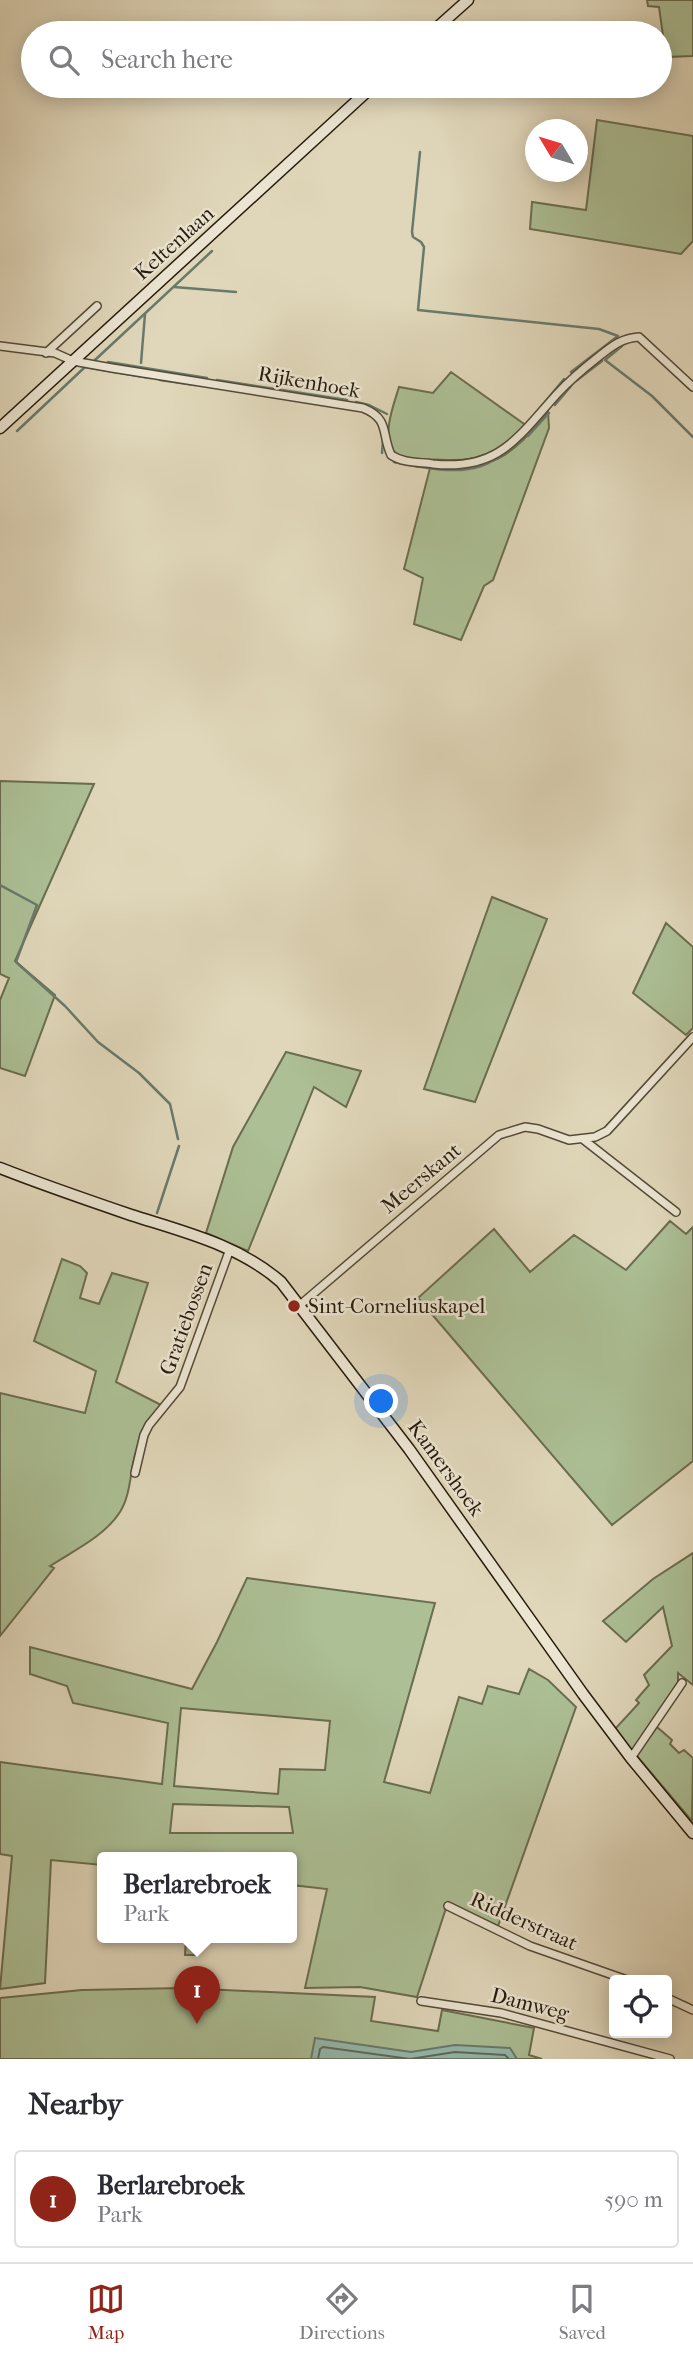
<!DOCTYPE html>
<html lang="en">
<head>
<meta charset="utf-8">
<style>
  :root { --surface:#fff; --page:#f2f2f3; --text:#2b2b33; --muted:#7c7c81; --line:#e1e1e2; --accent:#8f2418 }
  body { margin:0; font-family:"IM FELL French Canon",serif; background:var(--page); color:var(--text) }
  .controls { position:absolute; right:21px; bottom:21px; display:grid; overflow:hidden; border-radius:7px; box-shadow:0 4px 18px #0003 }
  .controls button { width:63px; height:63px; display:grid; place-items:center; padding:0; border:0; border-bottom:2px solid var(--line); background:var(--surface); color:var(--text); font:35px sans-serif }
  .compass { position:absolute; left:525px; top:119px; width:63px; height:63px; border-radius:50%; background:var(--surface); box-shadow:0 4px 18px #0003; rotate:308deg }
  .you { position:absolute; left:382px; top:1402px; width:24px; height:24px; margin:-18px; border:5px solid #fff; border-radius:50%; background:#1a73e8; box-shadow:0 0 0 10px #1a73e833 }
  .badge { display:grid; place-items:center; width:46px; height:46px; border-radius:50%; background:var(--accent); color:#fff; font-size:23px; font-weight:700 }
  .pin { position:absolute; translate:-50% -58px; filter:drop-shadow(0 2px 4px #0008) }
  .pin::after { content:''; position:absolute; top:37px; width:24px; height:21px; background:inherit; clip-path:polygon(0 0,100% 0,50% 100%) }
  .popup { position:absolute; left:97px; top:1852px; width:200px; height:91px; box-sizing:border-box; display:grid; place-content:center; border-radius:7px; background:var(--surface); filter:drop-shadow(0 2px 5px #0005); font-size:23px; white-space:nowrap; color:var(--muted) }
  .popup b { font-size:26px; color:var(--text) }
  .popup::after { content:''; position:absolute; left:50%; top:100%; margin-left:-14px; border:14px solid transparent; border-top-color:var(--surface) }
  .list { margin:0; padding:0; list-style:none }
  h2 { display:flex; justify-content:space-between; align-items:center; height:91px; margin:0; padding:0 28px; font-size:30px }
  h2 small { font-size:23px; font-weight:400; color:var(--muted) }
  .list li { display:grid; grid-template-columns:46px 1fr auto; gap:21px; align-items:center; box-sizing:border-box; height:98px; margin:0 14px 14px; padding:0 14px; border:2px solid var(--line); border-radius:7px }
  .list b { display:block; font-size:26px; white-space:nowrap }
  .list p { margin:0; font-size:23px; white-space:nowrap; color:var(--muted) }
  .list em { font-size:23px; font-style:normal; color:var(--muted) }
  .icon { flex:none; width:38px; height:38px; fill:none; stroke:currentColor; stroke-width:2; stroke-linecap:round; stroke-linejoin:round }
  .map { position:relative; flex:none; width:693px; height:2059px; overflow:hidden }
  .search { position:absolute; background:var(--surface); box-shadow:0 4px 18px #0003; left:21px; right:21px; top:21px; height:77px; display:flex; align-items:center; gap:18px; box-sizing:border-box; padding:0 24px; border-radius:38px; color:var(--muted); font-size:26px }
  .sheet { height:203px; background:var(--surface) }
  nav { display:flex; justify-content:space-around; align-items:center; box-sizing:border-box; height:98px; border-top:2px solid var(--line); background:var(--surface); font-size:19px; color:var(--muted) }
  nav a { display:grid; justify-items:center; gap:4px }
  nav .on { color:var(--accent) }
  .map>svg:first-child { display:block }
  .green { fill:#acbf95; stroke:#6a6d50; stroke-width:2; fill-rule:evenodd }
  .water { fill:#94baad; stroke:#687a6c; stroke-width:2 }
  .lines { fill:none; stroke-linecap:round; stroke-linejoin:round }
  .shore { stroke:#5e6a5c; stroke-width:2 }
  .stream { stroke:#687a6c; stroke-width:2.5 }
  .street-casing { stroke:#554a37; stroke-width:10 }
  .secondary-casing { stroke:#271b0b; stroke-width:13 }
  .street { stroke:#ebe5d2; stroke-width:7 }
  .secondary { stroke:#ebe5d2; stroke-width:10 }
  .poi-dot { fill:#8f2418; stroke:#ebe5d2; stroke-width:2.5 }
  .labels { text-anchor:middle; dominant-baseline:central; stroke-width:5; stroke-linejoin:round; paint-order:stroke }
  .street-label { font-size:21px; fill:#271b0b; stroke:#ebe5d2 }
  .poi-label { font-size:21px; fill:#271b0b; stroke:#ebe5d2; text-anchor:start }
</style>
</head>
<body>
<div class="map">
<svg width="693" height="2059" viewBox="0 0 693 2059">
  <rect width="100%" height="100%" fill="#e0d7ba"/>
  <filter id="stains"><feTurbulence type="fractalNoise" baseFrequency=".00286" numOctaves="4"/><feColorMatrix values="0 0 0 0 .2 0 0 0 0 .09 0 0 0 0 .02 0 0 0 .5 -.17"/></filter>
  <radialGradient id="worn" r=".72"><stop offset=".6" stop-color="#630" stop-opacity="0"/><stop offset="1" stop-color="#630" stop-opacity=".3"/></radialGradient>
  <path class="green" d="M647,0H693V56L666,57L659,7L648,6Z
    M597,120L693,136V241L681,254L530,229L532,202L586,210Z
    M451,372L527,426C485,461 476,462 423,459C413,459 398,459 393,450C382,433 394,404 399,387L433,393Z
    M548,411L549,428L493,580L484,586L461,640L414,624L423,578L404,569L430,468C488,473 514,457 548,411Z
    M0,781L94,784L15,961L55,995L25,1076L0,1068V1000L9,978L0,974Z
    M492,897L547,919L475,1102L424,1089Z
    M666,923L693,947V1028L686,1035L633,993Z
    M286,1052L361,1071L346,1107L314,1087L248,1251L206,1233L233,1147Z
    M670,1221L686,1234L693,1227V1461L612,1525L418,1298L494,1229L530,1272L574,1235L626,1270Z
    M62,1259L80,1266L87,1273L80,1298L99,1304L112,1273L148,1283L116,1382L163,1406C155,1418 145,1430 139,1443C129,1465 133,1491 120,1512C105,1536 73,1551 50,1566L54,1568L0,1636V1393L85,1413L96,1371L34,1341Z
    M693,1553V1685L678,1673V1684L631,1752L615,1729L639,1703L636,1700L649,1685L644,1675L672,1646L663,1607L626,1642L603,1621L653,1579Z
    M247,1578L435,1603L384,1782L430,1793L459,1697L482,1704L488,1686L519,1694L529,1669L548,1680L576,1707L498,1926L448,1902L417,1997L360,1987L305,1988L327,1889L292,1885V1858H102V1865L51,1860L45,1983L0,1989L12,1856L0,1854V1762L162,1784L168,1723L73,1703L67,1686L30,1674V1647L192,1689L217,1642ZM181,1708L330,1721L325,1770L280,1769L278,1794L174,1786ZM173,1804L289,1807L293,1833H170Z
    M657,1727L672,1740L670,1744L679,1753L684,1750L693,1758L692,1821L636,1755Z
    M186,1938H198L197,1955H185Z
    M182,1988L375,1997L371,2021L438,2031L442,2010L534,2028L529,2055L542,2059H0V1998L82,1990Z"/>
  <path class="water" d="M315,2038L411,2052L455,2045L510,2048L517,2059H311Z"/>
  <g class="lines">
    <path class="shore" d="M318,2059L320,2049L323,2047L410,2059L455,2052L505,2055L509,2059"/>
    <path class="stream" d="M420,152L412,232L413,237L421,242L424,247L418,310L599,329L618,336
      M174,287L236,292
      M622,344V346L605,360L652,396L693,437
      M95,360L212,251
      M108,362L207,378
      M141,363L145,314
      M571,372L618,336
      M160,380L195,385
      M217,380L347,400
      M576,381L602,361
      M356,402L369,405L387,414
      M555,405L571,386
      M540,408L564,379
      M17,431L85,367L150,378
      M528,436L549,413
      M382,453L383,440
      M394,462C419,467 456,475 481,466C496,461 510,449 523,440
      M0,885L37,905L16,962L65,1006L98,1042L139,1073L170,1104L178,1139
      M157,1213L179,1146"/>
    <g class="street-casing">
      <path id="street" d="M0,346L55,353L73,361L112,368L363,408C390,419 381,433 391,455C403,463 419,462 433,464C499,471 518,437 557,394C569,381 583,369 597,358C611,347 621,338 639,337L693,387
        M46,353L97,306
        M584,1140L676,1212
        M300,1305L499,1135L525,1127L538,1129L569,1140L595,1137L607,1131L693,1037
        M135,1473L144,1435L149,1425L180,1387L230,1249
        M631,1758L682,1683
        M448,1906L530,1946L627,1980
        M667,1998L693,2010
        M421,2001L501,2013L670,2059"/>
    </g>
    <g class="secondary-casing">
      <path id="secondary" d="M431,33L468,0
        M0,428L373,86
        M0,1168C43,1185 87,1200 131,1215C184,1232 239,1245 281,1282L409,1449L583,1694L631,1758L693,1833"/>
    </g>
    <use href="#street" class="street"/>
    <use href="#secondary" class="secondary"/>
  </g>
  <circle class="poi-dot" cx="294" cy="1306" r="7"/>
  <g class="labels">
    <g class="street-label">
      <text transform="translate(174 243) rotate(-42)">Keltenlaan</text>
      <text transform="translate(309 382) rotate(10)">Rijkenhoek</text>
      <text transform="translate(421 1178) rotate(-40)">Meerskant</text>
      <text transform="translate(186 1319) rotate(-70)">Gratiebossen</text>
      <text transform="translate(446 1468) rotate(54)">Kamershoek</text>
      <text transform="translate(524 1921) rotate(24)">Ridderstraat</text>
      <text transform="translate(530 2004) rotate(14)">Damweg</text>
    </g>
    <g class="poi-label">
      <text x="308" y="1306">Sint-Corneliuskapel</text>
    </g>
  </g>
  <rect width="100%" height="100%" filter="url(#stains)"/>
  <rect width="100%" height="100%" fill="url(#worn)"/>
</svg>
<div class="controls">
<button><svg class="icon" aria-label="locate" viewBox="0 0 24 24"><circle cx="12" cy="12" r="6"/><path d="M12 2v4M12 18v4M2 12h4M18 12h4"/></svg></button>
</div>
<svg class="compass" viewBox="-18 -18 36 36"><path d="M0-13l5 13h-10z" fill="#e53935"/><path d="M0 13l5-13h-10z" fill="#7c7c81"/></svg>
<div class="you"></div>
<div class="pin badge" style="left:197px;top:2024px">1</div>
<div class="popup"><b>Berlarebroek</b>Park</div>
<div class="search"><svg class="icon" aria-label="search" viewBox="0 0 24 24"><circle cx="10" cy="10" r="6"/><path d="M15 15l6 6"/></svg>Search here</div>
</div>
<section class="sheet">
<h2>Nearby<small></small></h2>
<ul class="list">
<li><span class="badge">1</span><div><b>Berlarebroek</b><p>Park</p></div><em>590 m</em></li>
</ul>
</section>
<nav>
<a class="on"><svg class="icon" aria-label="map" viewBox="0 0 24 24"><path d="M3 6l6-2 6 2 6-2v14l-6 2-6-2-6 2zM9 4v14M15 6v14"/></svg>Map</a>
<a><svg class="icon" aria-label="directions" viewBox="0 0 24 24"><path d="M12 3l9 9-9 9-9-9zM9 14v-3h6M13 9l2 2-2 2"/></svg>Directions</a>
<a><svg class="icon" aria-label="saved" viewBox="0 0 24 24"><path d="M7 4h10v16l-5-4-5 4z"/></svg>Saved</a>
</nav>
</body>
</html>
